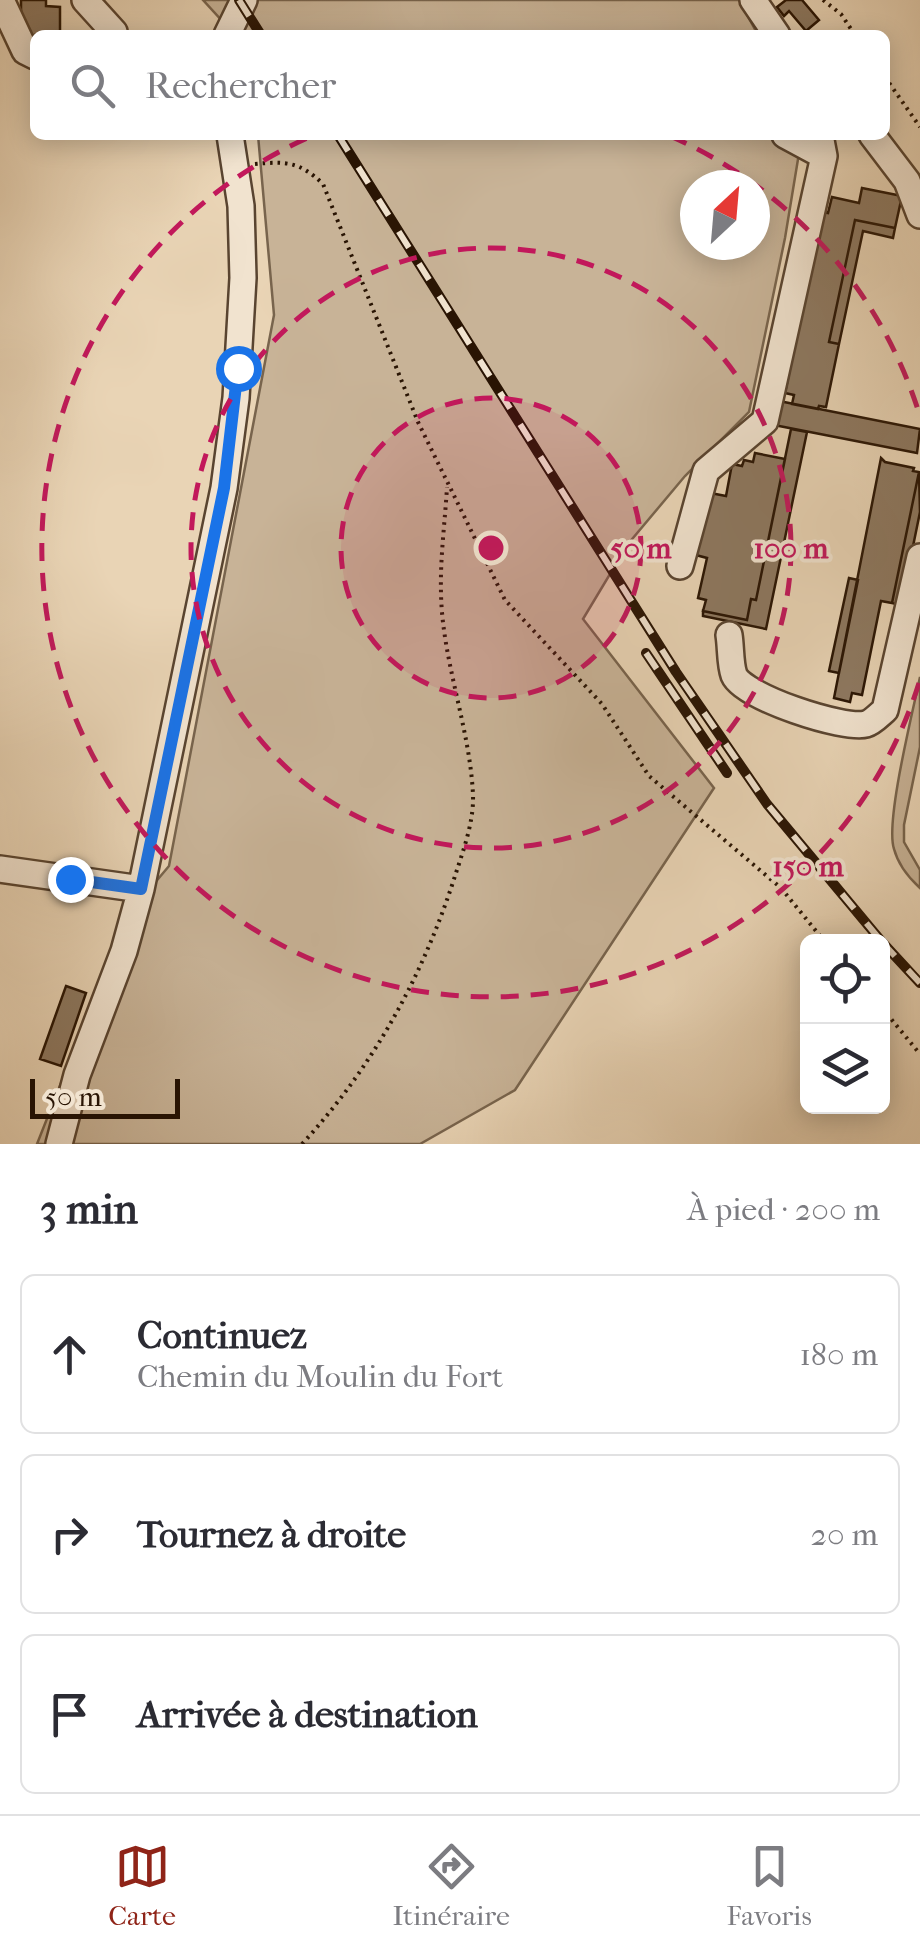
<!DOCTYPE html>
<html lang="fr">
<head>
<meta charset="utf-8">
<style>
  :root { --surface:#fff; --page:#f7f7f7; --text:#2b2b33; --muted:#7c7c81; --line:#e1e1e2; --accent:#8f2418 }
  body { margin:0; font-family:"IM FELL French Canon",serif; background:var(--page); color:var(--text) }
  .controls { position:absolute; right:30px; bottom:30px; display:grid; overflow:hidden; border-radius:15px; box-shadow:0 5px 25px #0003 }
  .controls button { width:90px; height:90px; display:grid; place-items:center; padding:0; border:0; border-bottom:2px solid var(--line); background:var(--surface); color:var(--text); font:50px sans-serif }
  .compass { position:absolute; left:680px; top:170px; width:90px; height:90px; border-radius:50%; background:var(--surface); box-shadow:0 5px 25px #0003; rotate:26deg }
  .scale { position:absolute; left:30px; bottom:25px; width:150px; box-sizing:border-box; padding-left:10px; border:5px solid #291403; border-top:0; font-size:28px; line-height:35px; white-space:nowrap; color:#291403; -webkit-text-stroke:8px #f1e3cf; paint-order:stroke }
  .stop { position:absolute; width:30px; height:30px; margin:-22px; border:8px solid #1a73e8; border-radius:50%; background:#fff }
  .stop.end { background:#1a73e8; border-color:#fff; box-shadow:0 2px 10px #0008 }
  .list { margin:0; padding:0; list-style:none }
  h2 { display:flex; justify-content:space-between; align-items:center; height:130px; margin:0; padding:0 40px; font-size:42px }
  h2 small { font-size:32px; font-weight:400; color:var(--muted) }
  .list li { display:grid; grid-template-columns:65px 1fr auto; gap:30px; align-items:center; box-sizing:border-box; height:160px; margin:0 20px 20px; padding:0 20px; border:2px solid var(--line); border-radius:15px }
  .list b { display:block; font-size:38px; white-space:nowrap }
  .list p { margin:0; font-size:32px; white-space:nowrap; color:var(--muted) }
  .list em { font-size:32px; font-style:normal; color:var(--muted) }
  .icon { flex:none; width:55px; height:55px; fill:none; stroke:currentColor; stroke-width:2; stroke-linecap:round; stroke-linejoin:round }
  .map { position:relative; flex:none; width:920px; height:1144px; overflow:hidden }
  .search { position:absolute; background:var(--surface); box-shadow:0 5px 25px #0003; left:30px; right:30px; top:30px; height:110px; display:flex; align-items:center; gap:25px; box-sizing:border-box; padding:0 35px; border-radius:15px; color:var(--muted); font-size:38px }
  .sheet { height:670px; background:var(--surface) }
  nav { display:flex; justify-content:space-around; align-items:center; box-sizing:border-box; height:140px; border-top:2px solid var(--line); background:var(--surface); font-size:28px; color:var(--muted) }
  nav a { display:grid; justify-items:center; gap:5px }
  nav .on { color:var(--accent) }
  .map>svg:first-child { display:block }
  .green { fill:#c8b397; stroke:#78644d; stroke-width:2.5; fill-rule:evenodd }
  .building { fill:#8d7860; stroke:#291403; stroke-width:2.5 }
  .lines { fill:none; stroke-linecap:round; stroke-linejoin:round }
  .minor-casing { stroke:#594430; stroke-width:30 }
  .path { stroke:#291403; stroke-width:4; stroke-dasharray:2.5 5; stroke-linecap:butt }
  .minor { stroke:#f1e3cf; stroke-width:25 }
  .rail-casing { stroke:#291403; stroke-width:10 }
  .rail { stroke:#f1e3cf; stroke-width:6; stroke-dasharray:19; stroke-linecap:butt }
  .route { stroke:#1a73e8; stroke-width:12 }
  .ring { fill:none; stroke:#c2185b; stroke-width:5; stroke-dasharray:18 12 }
  .centre { fill:#c2185b; stroke:#f1e3cf; stroke-width:5 }
  .ring-label { font-size:30px; text-anchor:middle; font-weight:bold; fill:#c2185b; stroke:#f1e3cf; stroke-width:8; stroke-linejoin:round; paint-order:stroke }
</style>
</head>
<body>
<div class="map">
<svg width="920" height="1144" viewBox="0 0 920 1144">
  <rect width="100%" height="100%" fill="#e9d4b5"/>
  <filter id="stains"><feTurbulence type="fractalNoise" baseFrequency=".002" numOctaves="4"/><feColorMatrix values="0 0 0 0 .2 0 0 0 0 .09 0 0 0 0 .02 0 0 0 .5 -.17"/></filter>
  <radialGradient id="worn" r=".72"><stop offset=".6" stop-color="#630" stop-opacity="0"/><stop offset="1" stop-color="#630" stop-opacity=".3"/></radialGradient>
  <path class="green" d="M203,0H739L758,35H235Z
    M258,135H802L785,238L749,412L685,476L628,544L583,619L714,788L515,1090L420,1144H37L127,916L169,866L274,315ZM695,185H755V245H695Z
    M920,677V747L904,825V842L920,870V888C909,878 898,864 894,849C885,822 913,711 920,677Z"/>
  <path class="building" d="M21,0H46V6L60,7V35H35V45L21,24Z
    M786,0H802L819,20L806,31L789,11L784,16L777,7Z
    M862,188L902,196L895,228L855,220L829,342L839,344L826,407L819,406L818,409L792,404L794,395L785,393L793,354L788,353L812,210L828,213L832,197L859,203Z
    M855,220L895,228L893,238L863,231L839,344L829,342Z
    M779,401L920,429L917,453L774,425Z
    M791,429L807,432L766,629L703,616V611L747,620L751,599L756,600Z
    M755,453L785,459L756,600L751,599L747,620L703,611L706,600L698,598L707,558L692,554L705,492L726,496L732,464L742,466L744,460L753,462Z
    M881,458L885,462L914,468L913,471L919,472L892,603L881,601L862,695L852,693L850,702L834,698Z
    M919,472L920,512L901,605L892,603Z
    M849,578L858,580L839,673L829,671Z
    M66,986L86,993L61,1066L40,1059Z"/>
  <g class="lines">
    <g class="minor-casing">
      <path id="minor" d="M1,0L25,51L35,56
        M85,0L114,32
        M753,0L777,35
        M227,35L244,0
        M785,135L824,156
        M872,135L907,181L920,215
        M680,566L706,471L765,421L824,156L820,135
        M729,635C731,647 730,664 734,675C743,697 844,730 866,724C873,722 880,714 885,710L920,557
        M0,869L141,889
        M59,1144L77,1075L124,951L141,889L224,488L236,398L243,278L241,206L230,135"/>
    </g>
    <path class="path" d="M823,0L841,14L855,35
      M885,77L920,127
      M255,164C287,161 300,162 323,184L418,422L505,600L602,704L649,776L781,888L825,942
      M882,1008L920,1054
      M302,1144C373,1067 423,976 455,876C463,851 474,822 473,795C470,728 442,660 441,593C440,558 445,522 447,487"/>
    <use href="#minor" class="minor"/>
    <g class="rail-casing">
      <path id="rail" d="M239,0L261,35
        M338,135L676,672L767,804L882,942
        M646,653L727,773
        M882,942L920,983"/>
    </g>
    <use href="#rail" class="rail"/>
  </g>
  <g class="lines">
    <path class="route" d="M70,879L141,889L224,488L238,368"/>
  </g>
  <circle cx="491" cy="548" r="150" fill="#c2185b" fill-opacity=".12"/>
  <g class="ring">
    <circle cx="491" cy="548" r="150"/>
    <circle cx="491" cy="548" r="300"/>
    <path d="M919 683A449 449 0 1 1 312 136M670 136A449 449 0 0 1 919 413"/>
  </g>
  <circle cx="491" cy="548" r="15" class="centre"/>
  <g class="ring-label">
    <text x="641" y="558">50 m</text>
    <text x="791" y="558">100 m</text>
    <text x="808" y="876">150 m</text>
  </g>
  <rect width="100%" height="100%" filter="url(#stains)"/>
  <rect width="100%" height="100%" fill="url(#worn)"/>
</svg>
<div class="controls">
<button><svg class="icon" aria-label="locate" viewBox="0 0 24 24"><circle cx="12" cy="12" r="6"/><path d="M12 2v4M12 18v4M2 12h4M18 12h4"/></svg></button>
<button><svg class="icon" aria-label="layers" viewBox="0 0 24 24"><path d="M12 4l9 5-9 5-9-5zM3 14l9 5 9-5"/></svg></button>
</div>
<svg class="compass" viewBox="-18 -18 36 36"><path d="M0-13l5 13h-10z" fill="#e53935"/><path d="M0 13l5-13h-10z" fill="#7c7c81"/></svg>
<div class="scale">50 m</div>
<div class="stop" style="left:238px;top:368px"></div>
<div class="stop end" style="left:70px;top:879px"></div>
<div class="search"><svg class="icon" aria-label="search" viewBox="0 0 24 24"><circle cx="10" cy="10" r="6"/><path d="M15 15l6 6"/></svg>Rechercher</div>
</div>
<section class="sheet">
<h2>3 min<small>À pied · 200 m</small></h2>
<ul class="list">
<li><svg class="icon" aria-label="ahead" viewBox="0 0 24 24"><path d="M12 20V5M6 11l6-6 6 6"/></svg><div><b>Continuez</b><p>Chemin du Moulin du Fort</p></div><em>180 m</em></li>
<li><svg class="icon" aria-label="right" viewBox="0 0 24 24"><path d="M7 20v-9h11M14 6l5 5-5 5"/></svg><div><b>Tournez à droite</b></div><em>20 m</em></li>
<li><svg class="icon" aria-label="arrive" viewBox="0 0 24 24"><path d="M6 21V4h12l-3 4 3 4H6"/></svg><div><b>Arrivée à destination</b></div></li>
</ul>
</section>
<nav>
<a class="on"><svg class="icon" aria-label="map" viewBox="0 0 24 24"><path d="M3 6l6-2 6 2 6-2v14l-6 2-6-2-6 2zM9 4v14M15 6v14"/></svg>Carte</a>
<a><svg class="icon" aria-label="directions" viewBox="0 0 24 24"><path d="M12 3l9 9-9 9-9-9zM9 14v-3h6M13 9l2 2-2 2"/></svg>Itinéraire</a>
<a><svg class="icon" aria-label="saved" viewBox="0 0 24 24"><path d="M7 4h10v16l-5-4-5 4z"/></svg>Favoris</a>
</nav>
</body>
</html>
